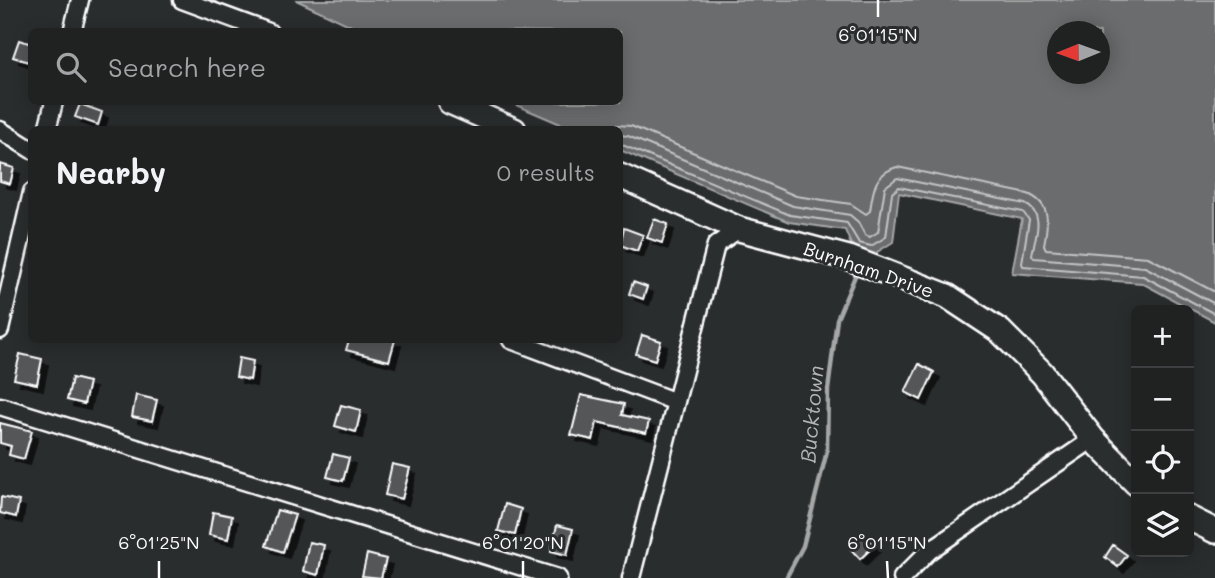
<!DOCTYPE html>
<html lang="en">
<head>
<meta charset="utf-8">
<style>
  :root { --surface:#202222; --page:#2d2f2f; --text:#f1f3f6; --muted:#a2a4a5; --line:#3d3f40 }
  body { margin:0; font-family:Mali,sans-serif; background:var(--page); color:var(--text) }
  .controls { position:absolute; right:21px; bottom:21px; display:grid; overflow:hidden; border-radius:10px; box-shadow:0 4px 18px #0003 }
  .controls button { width:63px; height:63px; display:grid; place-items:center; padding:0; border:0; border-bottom:2px solid var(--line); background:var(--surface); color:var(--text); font:35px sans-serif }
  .compass { position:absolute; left:1047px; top:21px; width:63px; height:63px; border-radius:50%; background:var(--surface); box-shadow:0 4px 18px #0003; rotate:269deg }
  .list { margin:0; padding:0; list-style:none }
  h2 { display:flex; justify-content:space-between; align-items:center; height:91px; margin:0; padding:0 28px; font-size:30px }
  h2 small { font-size:23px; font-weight:400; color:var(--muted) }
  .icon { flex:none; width:38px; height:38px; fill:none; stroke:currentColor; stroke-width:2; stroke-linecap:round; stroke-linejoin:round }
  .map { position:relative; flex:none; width:1215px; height:578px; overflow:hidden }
  .search { position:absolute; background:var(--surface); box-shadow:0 4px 18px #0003; left:28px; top:28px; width:595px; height:77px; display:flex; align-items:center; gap:18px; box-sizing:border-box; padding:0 24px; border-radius:10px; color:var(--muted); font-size:26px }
  .panel { position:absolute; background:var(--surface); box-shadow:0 4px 18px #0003; left:28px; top:126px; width:595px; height:217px; border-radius:10px }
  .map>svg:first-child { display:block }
  .water { fill:#6a6c6d; stroke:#a6a7a7; stroke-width:2; fill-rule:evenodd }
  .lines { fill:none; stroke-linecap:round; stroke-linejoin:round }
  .shore { stroke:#c3c4c5; stroke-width:2 }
  .stream { stroke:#a6a7a7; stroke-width:4.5 }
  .building { fill:#555758; stroke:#fff; stroke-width:2; filter:url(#shadow) }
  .street-casing { stroke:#fff; stroke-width:21 }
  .secondary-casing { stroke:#fff; stroke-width:28 }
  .street { stroke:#2a2d2e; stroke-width:16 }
  .secondary { stroke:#2a2d2e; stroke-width:23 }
  .ticks { fill:none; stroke:#fff; stroke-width:2.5 }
  .labels { text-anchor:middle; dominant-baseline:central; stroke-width:6; stroke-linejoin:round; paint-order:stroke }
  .street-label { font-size:19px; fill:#fff; stroke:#2a2d2e }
  .water-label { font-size:21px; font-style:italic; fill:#b4b6b6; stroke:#2a2d2e }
  .ticks-label { font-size:18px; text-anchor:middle; fill:#fff; stroke:#2a2d2e; stroke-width:6; stroke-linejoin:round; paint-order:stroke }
</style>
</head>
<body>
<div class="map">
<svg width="1215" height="578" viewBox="0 0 1215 578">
  <defs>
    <filter id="shadow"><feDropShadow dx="6" dy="6" stdDeviation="0" flood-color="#0009"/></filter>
  </defs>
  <rect width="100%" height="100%" fill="#2a2d2e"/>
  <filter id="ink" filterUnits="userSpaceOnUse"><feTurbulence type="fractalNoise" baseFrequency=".0143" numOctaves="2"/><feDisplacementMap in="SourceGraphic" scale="14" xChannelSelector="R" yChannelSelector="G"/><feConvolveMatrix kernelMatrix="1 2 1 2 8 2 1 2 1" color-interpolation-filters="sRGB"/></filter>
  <g filter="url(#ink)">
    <path class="water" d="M296,0H1215V322L1142,283L1012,273L1022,219L899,193L893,242L874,254L853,249L845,230L789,222L620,150V130L572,129L509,102H620V32L362,31ZM1058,32H1100V74H1058Z"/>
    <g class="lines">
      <path class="shore" d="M605,130L617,125L631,126L796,196L851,204L866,214L870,211C873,191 874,173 897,167L1028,194C1052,204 1048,224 1044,245L1046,249L1148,257L1215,292
        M620,135L628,136L793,206L850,215L858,222L865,235L870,237L878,232L885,187L897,178L1025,204C1046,214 1035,237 1032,255L1034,258L1145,267L1215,304
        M620,144L790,215L847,223L859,243L871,246L886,237L892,193L899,187L1023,212L1029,220L1022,263L1023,266L1143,276L1215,314"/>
      <path class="stream" d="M786,578L803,546L827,451L828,390L837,319L858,269"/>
    </g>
    <path class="building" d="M19,40L32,44V63L13,57Z
      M80,104L102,112L98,125L75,117Z
      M0,164L14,168L10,184L0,181Z
      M654,219L668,224L662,243L647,238Z
      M624,228L643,235L637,251L620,245Z
      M633,282L647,287L643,299L629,294Z
      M642,335L661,341L655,360L636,354Z
      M349,340H395L389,361L346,350Z
      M20,354L42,359L37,384L14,379Z
      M239,358L253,361L250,380L236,377Z
      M919,364L934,372L921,400L905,392Z
      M72,378L89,382L84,404L67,400Z
      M136,395L157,400L152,421L132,417Z
      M581,395L624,404L622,415L649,421L646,433L597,422L593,440L571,435Z
      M341,405L361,410L356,432L335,426Z
      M0,423L32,431L24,459L9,455L11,446L0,443Z
      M333,454L349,458L343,481L327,477Z
      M392,464L410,468L402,499L385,495Z
      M1,497L19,501L16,517L0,513Z
      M505,504L521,509L515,535L498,531Z
      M277,510L295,515L283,552L266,546Z
      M213,512L232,516L228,539L209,535Z
      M557,525L573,529L567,555L551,551Z
      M863,532L875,545L860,559L848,546Z
      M309,542L324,545L318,575L303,571Z
      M1113,545L1127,555L1118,567L1105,557Z
      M367,554L386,559L381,578L362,576Z"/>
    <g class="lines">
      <g class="street-casing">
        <path id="street" d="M182,0L269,32
          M72,32L80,0
          M0,130L32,150
          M47,130L54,102
          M0,330L32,192
          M511,340L676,402
          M0,406L558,578
          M631,578L716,245L739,229
          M902,578L929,551L1093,439"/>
      </g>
      <g class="secondary-casing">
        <path id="secondary" d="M450,102L514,130
          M620,176L739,229L849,258L947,296L1000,331L1042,373L1093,439L1136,483
          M1189,518L1215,531"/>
      </g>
      <use href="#street" class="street"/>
      <use href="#secondary" class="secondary"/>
    </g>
  </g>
  <path class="ticks" d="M878,0V17M159,561V578M523,561V578M887,561L888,578"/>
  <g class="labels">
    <g class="street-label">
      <text transform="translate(869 269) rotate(19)">Burnham Drive</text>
    </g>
    <g class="water-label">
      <text transform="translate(811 414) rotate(-85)">Bucktown</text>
    </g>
  </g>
  <g class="ticks-label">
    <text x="878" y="41">6°01'15"N</text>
    <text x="159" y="549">6°01'25"N</text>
    <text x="523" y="549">6°01'20"N</text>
    <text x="887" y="549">6°01'15"N</text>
  </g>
</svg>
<div class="controls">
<button>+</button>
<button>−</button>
<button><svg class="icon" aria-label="locate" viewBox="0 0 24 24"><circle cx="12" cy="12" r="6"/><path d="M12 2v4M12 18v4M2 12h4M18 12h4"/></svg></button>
<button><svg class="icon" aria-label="layers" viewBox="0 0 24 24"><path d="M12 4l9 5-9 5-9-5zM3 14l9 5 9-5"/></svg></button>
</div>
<svg class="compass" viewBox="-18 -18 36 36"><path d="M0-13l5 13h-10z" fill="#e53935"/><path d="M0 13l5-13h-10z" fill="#a2a4a5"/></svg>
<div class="search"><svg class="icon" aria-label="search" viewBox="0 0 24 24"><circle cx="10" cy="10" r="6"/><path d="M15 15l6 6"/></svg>Search here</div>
<section class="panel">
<h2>Nearby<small>0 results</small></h2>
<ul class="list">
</ul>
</section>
</div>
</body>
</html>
